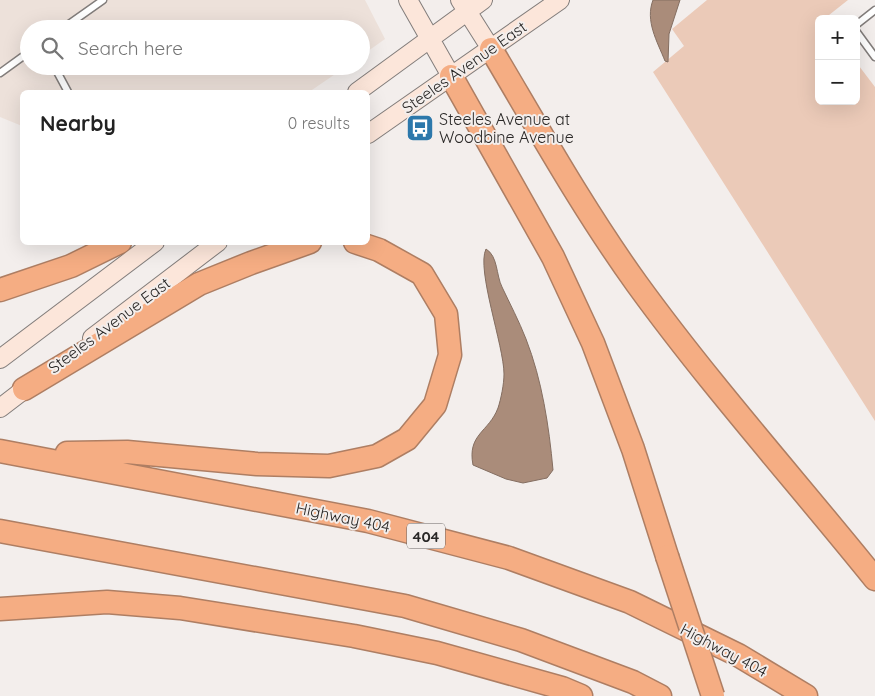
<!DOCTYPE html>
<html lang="en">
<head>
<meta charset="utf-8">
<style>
  :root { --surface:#fff; --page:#f6f6f6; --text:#222; --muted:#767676; --line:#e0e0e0 }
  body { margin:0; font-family:Quicksand,sans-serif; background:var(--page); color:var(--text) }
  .controls { position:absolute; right:15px; top:15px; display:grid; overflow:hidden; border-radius:8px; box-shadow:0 5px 20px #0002 }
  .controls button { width:45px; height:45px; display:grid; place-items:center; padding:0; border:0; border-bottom:1px solid var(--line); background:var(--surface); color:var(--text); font:25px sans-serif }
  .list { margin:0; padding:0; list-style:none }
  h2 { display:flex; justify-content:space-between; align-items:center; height:65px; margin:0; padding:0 20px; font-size:21px }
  h2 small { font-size:16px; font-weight:400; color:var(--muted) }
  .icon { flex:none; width:28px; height:28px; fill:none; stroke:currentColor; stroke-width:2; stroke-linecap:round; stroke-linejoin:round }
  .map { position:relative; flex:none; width:875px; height:696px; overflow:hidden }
  .search { position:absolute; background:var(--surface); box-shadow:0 5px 20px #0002; left:20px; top:20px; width:350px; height:55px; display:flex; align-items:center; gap:12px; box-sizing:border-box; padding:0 18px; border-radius:28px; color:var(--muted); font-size:19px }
  .panel { position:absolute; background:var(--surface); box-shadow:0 5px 20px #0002; left:20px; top:90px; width:350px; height:155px; border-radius:8px }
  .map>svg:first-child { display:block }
  .built { fill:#ede1da }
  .green { fill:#ebcab8 }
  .water { fill:#aa8c7a; stroke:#846e61 }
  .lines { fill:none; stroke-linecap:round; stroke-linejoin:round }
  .service-casing { stroke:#827d7b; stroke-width:9 }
  .secondary-casing { stroke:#827d7b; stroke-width:20 }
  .motorway-casing { stroke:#ae7e63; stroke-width:25 }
  .service { stroke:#fff; stroke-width:6 }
  .secondary { stroke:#fce6da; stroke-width:18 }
  .motorway { stroke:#f5ad83; stroke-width:22 }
  .motorway-bridge-casing { stroke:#ae7e63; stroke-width:25; stroke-linecap:butt }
  .motorway-bridge { stroke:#f5ad83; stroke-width:22 }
  .labels { text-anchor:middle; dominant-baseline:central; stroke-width:4; stroke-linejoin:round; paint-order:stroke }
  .shield { fill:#f3eeec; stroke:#666362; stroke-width:1 }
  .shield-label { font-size:15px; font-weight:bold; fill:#2a2827 }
  .street-label { font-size:16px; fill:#2a2827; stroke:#f3eeec }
  .poi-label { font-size:16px; fill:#2a2827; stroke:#f3eeec; text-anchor:start }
</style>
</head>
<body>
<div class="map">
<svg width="875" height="696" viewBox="0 0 875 696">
  <rect width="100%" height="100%" fill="#f3eeec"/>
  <path class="built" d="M0,0H365L385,39L361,56V29H29V66H347L309,92H22V126L0,117Z"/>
  <path class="green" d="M707,0H848L824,19H819V101H856V62L875,87V421L653,72L684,46L672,29Z"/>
  <path class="water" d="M653,0H680L669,34L668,62L665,61C657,41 645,21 653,0Z
    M486,249C498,256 496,275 502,287C510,304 519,321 526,339C542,380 549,426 553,470L547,478L523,483L506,479L473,465C467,434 489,432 498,408C501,399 504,384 504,374C504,346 476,269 486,249Z"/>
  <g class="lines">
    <g class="service-casing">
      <path id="service" d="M856,25L875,10
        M279,27L280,29
        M62,29L103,0
        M856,31L875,57
        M54,66L68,92
        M267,66L269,69L282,70L288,66
        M0,73L29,52"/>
    </g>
    <g class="secondary-casing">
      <path id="secondary" d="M408,0L451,76
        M460,0L491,49
        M357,92L483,0
        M368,134L560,0
        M92,338L218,242
        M0,359L155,242
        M0,408L34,382"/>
    </g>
    <g class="motorway-casing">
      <path id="motorway" d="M491,49C538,128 583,209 637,284C711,386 796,481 875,579
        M451,76L553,257L593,343L633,449L667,556
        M0,290L71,266L120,242
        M24,389L199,284L251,263L310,242
        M0,451L368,521L509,558L630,602L738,655L806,696
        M67,453L127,452L257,464L329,466L377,456L407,439L435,405L450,355L446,314L422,274L379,250L355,242
        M0,531L405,606L521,640L633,682L660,696
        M0,609L107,602L180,608L354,636L437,653L562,688L581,696"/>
    </g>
    <use href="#service" class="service"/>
    <use href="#secondary" class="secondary"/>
    <use href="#motorway" class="motorway"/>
    <g class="motorway-bridge-casing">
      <path id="motorway-bridge" d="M667,556L713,696"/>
    </g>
    <use href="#motorway-bridge" class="motorway-bridge"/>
  </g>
  <defs>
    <g id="bus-square" transform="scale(1.4375)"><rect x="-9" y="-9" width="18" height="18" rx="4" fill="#2c78ab" stroke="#f3eeec"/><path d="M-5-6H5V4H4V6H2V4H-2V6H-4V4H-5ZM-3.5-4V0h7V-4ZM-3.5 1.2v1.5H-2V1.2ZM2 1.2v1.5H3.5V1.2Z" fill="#fff"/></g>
  </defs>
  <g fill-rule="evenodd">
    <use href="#bus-square" x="420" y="128"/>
  </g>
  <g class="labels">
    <rect class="shield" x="407" y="523.5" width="38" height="25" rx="4"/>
    <g class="shield-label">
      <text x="426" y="536">404</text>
    </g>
    <g class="street-label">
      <text transform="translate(464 67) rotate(-35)">Steeles Avenue East</text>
      <text transform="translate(109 325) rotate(-37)">Steeles Avenue East</text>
      <text transform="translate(343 517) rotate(12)">Highway 404</text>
      <text transform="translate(724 650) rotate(28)">Highway 404</text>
    </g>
    <g class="poi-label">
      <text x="439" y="119">Steeles Avenue at<tspan x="439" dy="18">Woodbine Avenue</tspan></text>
    </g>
  </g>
</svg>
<div class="controls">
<button>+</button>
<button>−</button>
</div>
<div class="search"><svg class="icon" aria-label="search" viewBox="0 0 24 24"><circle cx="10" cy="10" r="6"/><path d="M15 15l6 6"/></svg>Search here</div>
<section class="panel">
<h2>Nearby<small>0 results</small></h2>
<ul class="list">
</ul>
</section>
</div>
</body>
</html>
